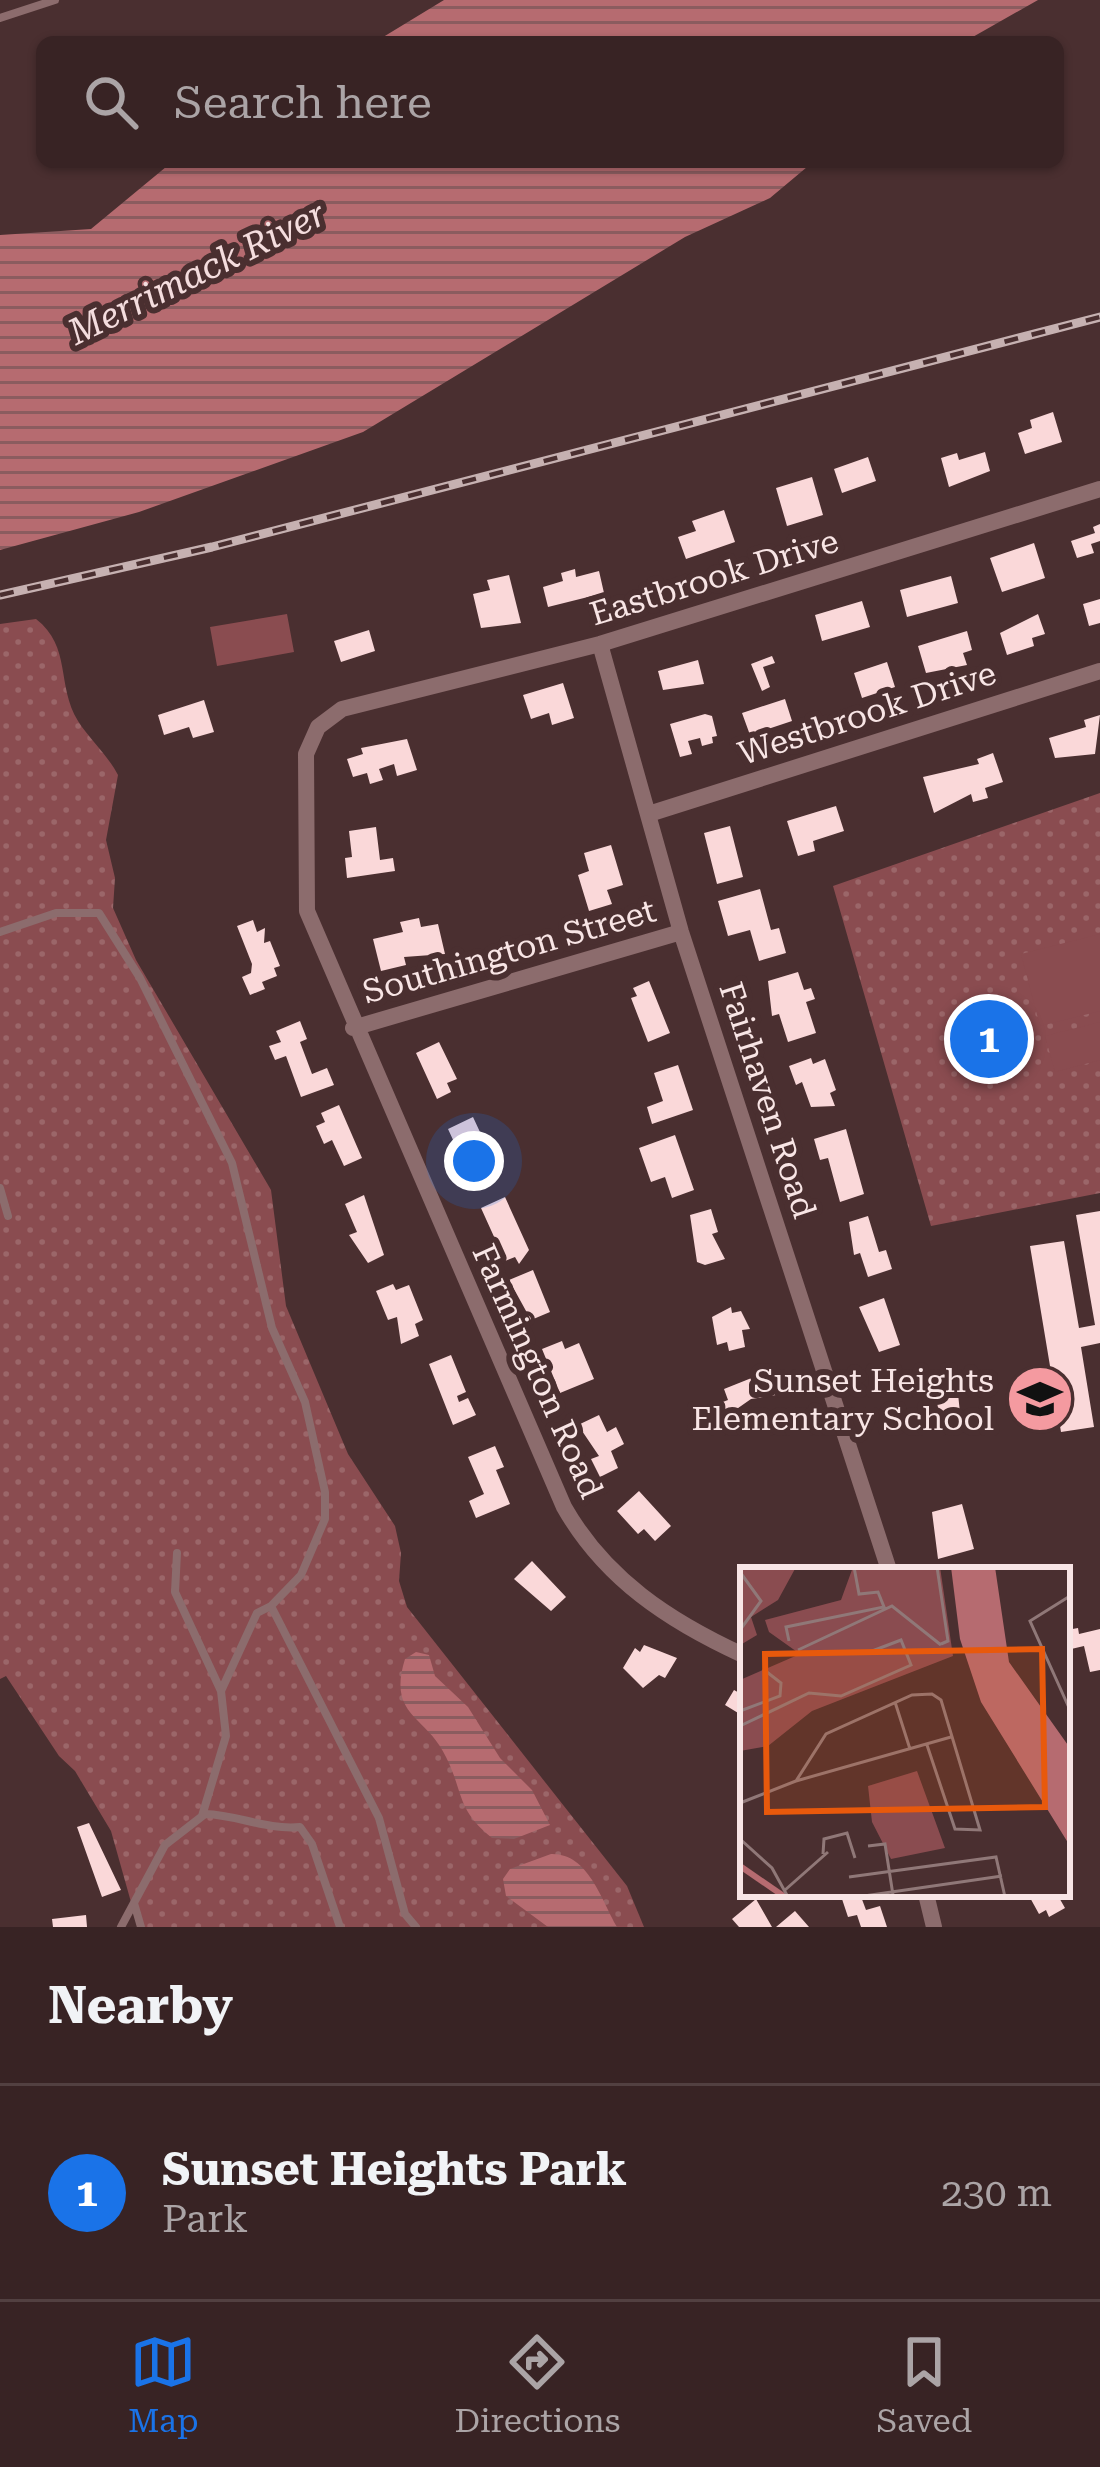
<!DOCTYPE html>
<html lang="en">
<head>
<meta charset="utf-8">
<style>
  :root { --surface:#382324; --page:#432f31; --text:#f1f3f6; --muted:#aba4a6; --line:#524041; --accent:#1a73e8 }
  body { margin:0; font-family:"Roboto Serif",serif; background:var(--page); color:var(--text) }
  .you { position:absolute; left:474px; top:1161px; width:42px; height:42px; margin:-30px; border:9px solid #fff; border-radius:50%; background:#1a73e8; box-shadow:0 0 0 18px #1a73e833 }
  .badge { display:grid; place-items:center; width:78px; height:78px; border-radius:50%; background:var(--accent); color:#fff; font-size:39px; font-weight:700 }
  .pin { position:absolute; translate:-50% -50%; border:6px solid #fff; box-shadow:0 3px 12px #0006 }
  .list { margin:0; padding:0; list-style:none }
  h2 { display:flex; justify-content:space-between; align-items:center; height:156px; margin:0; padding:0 48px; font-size:51px }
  h2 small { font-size:39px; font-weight:400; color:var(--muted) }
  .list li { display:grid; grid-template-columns:78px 1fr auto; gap:36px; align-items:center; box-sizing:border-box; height:216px; padding:0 48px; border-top:3px solid var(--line) }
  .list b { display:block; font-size:45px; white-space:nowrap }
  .list p { margin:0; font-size:39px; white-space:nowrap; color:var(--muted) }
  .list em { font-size:39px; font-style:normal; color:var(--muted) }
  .icon { flex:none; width:66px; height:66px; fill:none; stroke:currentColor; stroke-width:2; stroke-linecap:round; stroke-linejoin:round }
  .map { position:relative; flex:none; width:1100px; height:1927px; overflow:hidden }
  .search { position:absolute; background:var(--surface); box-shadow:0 3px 9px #0004; left:36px; right:36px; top:36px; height:132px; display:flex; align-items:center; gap:30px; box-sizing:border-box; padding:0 42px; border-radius:18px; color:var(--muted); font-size:45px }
  .sheet { height:372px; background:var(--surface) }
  nav { display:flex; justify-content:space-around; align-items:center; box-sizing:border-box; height:168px; border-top:3px solid var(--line); background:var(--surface); font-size:33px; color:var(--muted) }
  nav a { display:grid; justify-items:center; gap:6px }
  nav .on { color:var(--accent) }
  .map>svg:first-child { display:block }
  .grass { fill:url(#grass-dots) }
  .pitch { fill:#8a4c50 }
  .water { fill:url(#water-rules) }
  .building { fill:#fad8d9 }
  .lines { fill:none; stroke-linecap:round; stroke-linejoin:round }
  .service { stroke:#8c6c6d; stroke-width:8 }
  .minor { stroke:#8c6c6d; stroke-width:16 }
  .rail-casing { stroke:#c6b1b1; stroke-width:9 }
  .rail { stroke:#4a2f30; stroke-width:4.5; stroke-dasharray:14; stroke-linecap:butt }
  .labels { text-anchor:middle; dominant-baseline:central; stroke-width:12; stroke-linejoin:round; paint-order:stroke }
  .street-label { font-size:33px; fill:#f8e5e5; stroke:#4a2f30 }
  .poi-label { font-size:33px; fill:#f8e5e5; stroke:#4a2f30; text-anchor:end }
  .water-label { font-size:36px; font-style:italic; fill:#f4ddde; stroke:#4a2f30 }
  .inset-river { fill:none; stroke:#b66b70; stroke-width:6 }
  .inset-road { fill:none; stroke:#907878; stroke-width:3 }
  .view { fill:#e8590c; fill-opacity:0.15; stroke:#e8590c; stroke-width:6 }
  .inset-edge { fill:none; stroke:#f8e5e5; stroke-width:6 }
</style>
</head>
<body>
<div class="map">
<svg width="1100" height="1927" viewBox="0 0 1100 1927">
  <defs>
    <pattern id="grass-dots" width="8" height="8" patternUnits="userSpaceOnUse" patternTransform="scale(3)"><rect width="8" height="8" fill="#8a4c50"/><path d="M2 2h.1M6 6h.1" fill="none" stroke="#9b6669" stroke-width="1.8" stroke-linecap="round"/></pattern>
    <pattern id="water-rules" width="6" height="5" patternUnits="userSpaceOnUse" patternTransform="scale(3)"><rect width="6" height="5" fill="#b66b70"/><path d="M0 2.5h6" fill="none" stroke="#8b5c5f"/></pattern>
  </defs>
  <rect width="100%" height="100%" fill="#4a2f30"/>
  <path class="grass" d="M36,619C72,647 56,685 78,721C90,740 107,754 118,775L106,840L115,878L113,908L136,960L271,1190L286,1306L348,1454L395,1526L401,1553L399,1581L407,1607L627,1886L644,1927H138L111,1831L75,1771L59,1756L6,1676L0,1679V624Z
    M1100,793V1193L931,1226L833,886Z"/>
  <path class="pitch" d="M287,614L294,652L217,666L210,627Z
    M1100,934V1011L1040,1026L1021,954Z
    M1100,1022V1060L1055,1072L1045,1036Z"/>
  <path class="water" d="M444,0H1038L964,42H375Z
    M172,162H813L770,198L685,237L363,432L139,512L0,550V235L91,229Z
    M416,1652L429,1655L435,1676L468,1707L500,1758L532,1790L550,1825L514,1839L492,1838C456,1809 464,1793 446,1757C427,1715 387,1717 405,1659Z
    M551,1854C588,1853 601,1899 617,1927H548L506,1896L503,1879L510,1869Z"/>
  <path class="building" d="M1053,412L1062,442L1025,454L1018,433L1032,428L1030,420Z
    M985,452L990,471L949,487L941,458L957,453L959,460Z
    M868,457L876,481L842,493L834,469Z
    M812,477L823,515L787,526L776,488Z
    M724,510L735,542L686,559L678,537L696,531L692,521Z
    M1100,524V541L1091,544L1094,553L1077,558L1071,541L1095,533L1093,527Z
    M1034,543L1045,578L1002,592L990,558Z
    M575,569L576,577L599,571L604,593L548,607L543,587L563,581L561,573Z
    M509,575L521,623L481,628L473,594L490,590L487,580Z
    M951,576L958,603L907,617L900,590Z
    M1100,599V623L1089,626L1083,604Z
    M862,601L870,627L822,641L815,615Z
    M1038,614L1045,634L1032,638L1034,646L1007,655L1000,633Z
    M369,630L375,651L341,662L334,641Z
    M967,631L972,650L963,653L967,665L926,673L918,646Z
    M772,656L775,663L763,667L770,687L762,691L751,664Z
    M698,660L704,684L663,690L658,671Z
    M887,662L895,687L862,698L854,673Z
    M563,683L574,718L552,725L549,713L531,719L523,695Z
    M785,699L792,721L750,735L742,713Z
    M204,700L214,732L193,738L189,727L164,735L158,715Z
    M705,714L712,716L717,736L712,737L713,743L702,746L700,738L688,741L692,754L680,757L670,724Z
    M1100,715L1095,754L1055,758L1049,738L1086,727L1084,720Z
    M407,739L417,770L397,776L394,764L379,769L383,780L370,784L367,773L353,777L347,759L363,754L361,748Z
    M993,753L1003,782L985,788L988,798L973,802L971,794L934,813L923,777L979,764L977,759Z
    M836,806L844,831L813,841L815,851L798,856L787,821Z
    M730,826L743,877L717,884L704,833Z
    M376,827L380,860L393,858L395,871L347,878L345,858L352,857L349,831Z
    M611,845L623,885L607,890L612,904L589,911L578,875L589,871L584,853Z
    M760,889L771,930L779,928L786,953L759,961L750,930L728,936L718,901Z
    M419,918L421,927L438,924L445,954L404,957L406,965L381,971L373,939L403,932L400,922Z
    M253,920L257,932L265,928L264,943L270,941L280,966L274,968L277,976L262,982L265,989L250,995L242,977L251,973L252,964L237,926Z
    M798,972L804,990L811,988L815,999L806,1002L816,1033L788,1042L779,1014L772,1016L768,981Z
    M649,981L670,1033L648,1042L631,998L637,996L633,988Z
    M300,1021L307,1039L300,1042L312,1074L327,1068L334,1085L301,1097L286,1056L275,1060L269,1046L281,1042L276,1031Z
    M439,1042L457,1079L447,1083L451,1092L437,1099L416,1053Z
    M811,1058L813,1064L825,1059L836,1090L830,1093L835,1106L811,1107L802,1082L796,1085L789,1066Z
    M678,1065L693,1110L652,1124L647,1107L663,1101L654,1073Z
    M339,1105L362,1158L344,1166L332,1140L324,1144L316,1126L325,1122L321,1113Z
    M473,1117L499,1173L474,1185L448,1129Z
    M846,1129L864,1194L840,1202L828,1158L820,1160L814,1139Z
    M675,1135L694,1190L672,1198L665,1177L651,1182L639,1148Z
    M364,1195L384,1255L368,1263L349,1235L357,1232L345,1204Z
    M505,1197L529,1250L519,1264L515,1257L505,1261L481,1208Z
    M711,1209L718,1232L712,1234L725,1259L705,1265L697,1262L690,1215Z
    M1100,1211V1343L1081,1347L1094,1427L1061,1432L1030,1246L1064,1241L1079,1328L1095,1325L1076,1215Z
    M868,1216L879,1252L886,1250L892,1269L868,1277L860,1253L854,1255L849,1222Z
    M533,1270L550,1312L531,1320L509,1280Z
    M393,1284L396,1290L409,1285L423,1320L415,1324L419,1336L401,1344L397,1317L388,1320L376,1291Z
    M884,1298L900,1345L879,1352L859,1307Z
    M731,1307L732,1313L741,1311L750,1329L742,1330L745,1347L729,1351L727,1342L717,1345L712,1317Z
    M562,1341L565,1349L579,1343L594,1379L560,1393L542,1349Z
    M451,1355L466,1392L457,1396L459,1402L468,1398L476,1415L453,1425L429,1364Z
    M956,1374L960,1413L940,1417L932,1379Z
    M754,1377L756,1383L770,1378L776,1395L751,1399L721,1420L715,1405L728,1400L724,1389Z
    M599,1415L607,1432L616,1427L624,1444L611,1451L618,1468L600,1477L591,1459L599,1456L578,1425Z
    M495,1446L504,1467L496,1470L510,1504L476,1518L469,1501L484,1494L468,1457Z
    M639,1491L671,1526L655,1541L644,1529L638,1534L617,1511Z
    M962,1504L974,1549L938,1559L932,1512Z
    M532,1561L566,1597L551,1611L514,1579Z
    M1078,1628L1079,1634L1100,1629V1670L1090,1672L1084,1646L1067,1650V1630Z
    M644,1645L677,1658L665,1678L659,1675L643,1688L623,1668L635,1648L640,1652Z
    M734,1690L743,1695V1716L725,1705Z
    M89,1823L121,1890L102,1897L77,1827Z
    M860,1894L866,1910L880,1906L887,1927H861L857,1915L848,1917L842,1899Z
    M1028,1894H1057L1065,1908L1049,1917L1046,1910L1039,1914Z
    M756,1899L772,1927H739L732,1919Z
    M795,1911L809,1927H776Z
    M86,1915L87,1927H53L52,1919Z"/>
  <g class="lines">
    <path class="service" d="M0,18L55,0
      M0,932L56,913H99L140,978L232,1163L272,1328L305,1402L325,1492V1519L301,1575L271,1606L379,1818L405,1914L416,1927
      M0,1188L8,1216
      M177,1553L175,1592L221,1691
      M202,1816L226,1736L221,1691L257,1613L271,1606
      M134,1903L141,1927
      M121,1927L165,1845L205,1814C239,1815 265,1830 300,1827L312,1844L340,1927"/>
    <path class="minor" d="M600,644L681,932L889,1570
      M652,813L1100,671
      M353,1028L681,932
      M743,1655C669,1621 605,1579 564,1507L307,911L306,754L318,727L342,709L600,644L1100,489
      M926,1894L934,1927"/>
    <g class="rail-casing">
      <path id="rail" d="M0,595L212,547L1100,317"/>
    </g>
    <use href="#rail" class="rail"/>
  </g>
  <defs>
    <g id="school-disc" transform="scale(3.45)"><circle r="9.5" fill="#f49aa0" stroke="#4a2f30"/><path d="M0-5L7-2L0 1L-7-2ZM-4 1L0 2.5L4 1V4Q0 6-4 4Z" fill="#111"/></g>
  </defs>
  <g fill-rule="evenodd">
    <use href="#school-disc" x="1040" y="1399"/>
  </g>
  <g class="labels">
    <g class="street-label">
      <text transform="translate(714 577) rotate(-17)">Eastbrook Drive</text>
      <text transform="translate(867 713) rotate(-18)">Westbrook Drive</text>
      <text transform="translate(509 951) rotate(-16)">Southington Street</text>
      <text transform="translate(768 1100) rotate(72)">Fairhaven Road</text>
      <text transform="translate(538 1371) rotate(66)">Farmington Road</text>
    </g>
    <g class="poi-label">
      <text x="994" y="1380">Sunset Heights<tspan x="994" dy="38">Elementary School</tspan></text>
    </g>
    <g class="water-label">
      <text transform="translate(197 273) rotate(-26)">Merrimack River</text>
    </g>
  </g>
  <g transform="translate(740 1567)">
    <rect width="330" height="330" fill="#4a2f30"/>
    <path d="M0,0H56L38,33L11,50L17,68L2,77ZM113,0H200L213,89L72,144L28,179L0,184V113L60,87L29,65L25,53L101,33ZM177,204L205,281L151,292L132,255L128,219Z" fill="#8a4c50"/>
    <path d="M211,0H255L269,95L330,181V279L241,135L220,72Z" fill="#b66b70"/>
    <path class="inset-river" d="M0,299L45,330"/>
    <path class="inset-road" d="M197,0L208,74L201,77M0,5L21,34L0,63M330,29L290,54L330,143M49,74L46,60L144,40L138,25L119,27L114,0M58,83L152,39L201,78M155,135L170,182M0,144L40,129L41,116L23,102M0,159L69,126L101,129L171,98L161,73L127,86M56,214L211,170M0,236L56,214L86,167L172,128L192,127L201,133L240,263L215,262L187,178M0,272L32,301L48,330M128,279L145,277L153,328M83,287L84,272L107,266L115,291M109,310L256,290L265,330M45,323L88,285M117,330L262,309"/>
    <path class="view" d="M302,82L305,240L27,245L25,87Z"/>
    <rect width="330" height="330" class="inset-edge"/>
  </g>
</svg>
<div class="you"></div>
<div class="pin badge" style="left:989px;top:1039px">1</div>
<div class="search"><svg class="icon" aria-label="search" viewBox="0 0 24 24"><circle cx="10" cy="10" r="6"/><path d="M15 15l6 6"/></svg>Search here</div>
</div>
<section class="sheet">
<h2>Nearby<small></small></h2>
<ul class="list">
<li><span class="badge">1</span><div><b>Sunset Heights Park</b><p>Park</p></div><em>230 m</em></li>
</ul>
</section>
<nav>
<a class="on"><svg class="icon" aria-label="map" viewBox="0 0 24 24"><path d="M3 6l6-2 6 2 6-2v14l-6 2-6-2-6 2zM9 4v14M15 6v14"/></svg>Map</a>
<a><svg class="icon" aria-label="directions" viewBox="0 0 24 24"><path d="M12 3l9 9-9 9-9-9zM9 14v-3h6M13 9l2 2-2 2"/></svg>Directions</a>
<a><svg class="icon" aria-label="saved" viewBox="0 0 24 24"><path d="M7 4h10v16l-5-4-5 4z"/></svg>Saved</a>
</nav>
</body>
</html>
